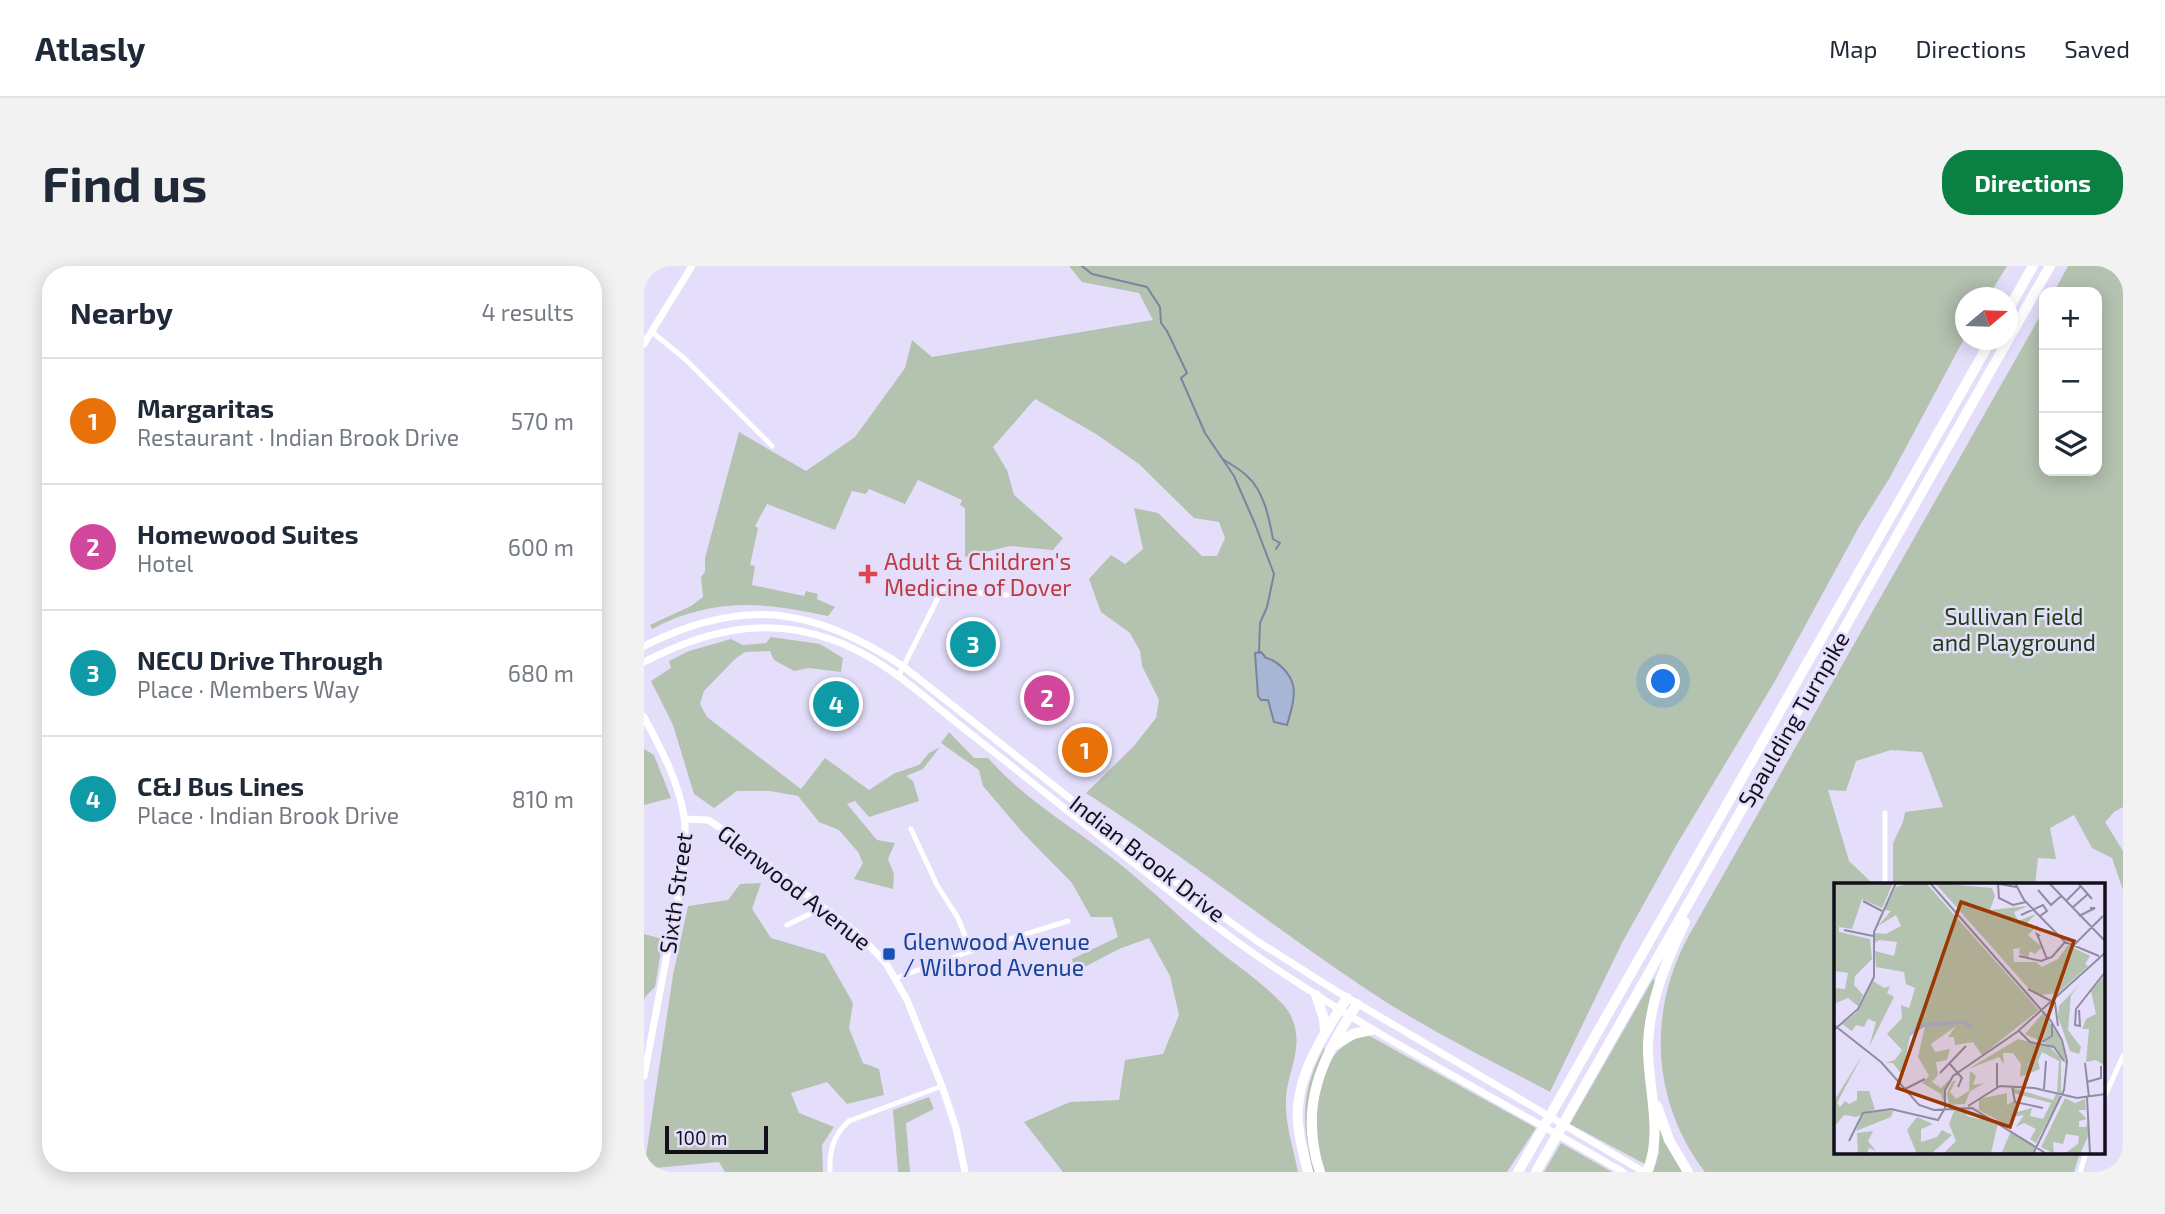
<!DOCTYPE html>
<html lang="en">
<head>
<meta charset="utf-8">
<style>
  :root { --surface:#fff; --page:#f2f2f3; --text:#1f2937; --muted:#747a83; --line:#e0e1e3; --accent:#0b8043 }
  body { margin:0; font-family:"Exo 2",sans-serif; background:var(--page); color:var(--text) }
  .controls { position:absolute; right:21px; top:21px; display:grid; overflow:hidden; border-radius:14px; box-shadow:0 4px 18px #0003 }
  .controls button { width:63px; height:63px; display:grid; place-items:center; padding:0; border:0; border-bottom:2px solid var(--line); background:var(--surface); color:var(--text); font:35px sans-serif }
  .compass { position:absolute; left:1311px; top:21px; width:63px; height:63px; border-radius:50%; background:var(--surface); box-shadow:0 4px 18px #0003; rotate:71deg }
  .scale { position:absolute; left:21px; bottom:18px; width:103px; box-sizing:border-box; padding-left:7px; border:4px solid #13101c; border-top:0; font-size:19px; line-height:24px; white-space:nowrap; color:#13101c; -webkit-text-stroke:5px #e4defb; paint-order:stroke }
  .you { position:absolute; left:1020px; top:416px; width:24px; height:24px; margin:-18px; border:5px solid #fff; border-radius:50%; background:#1a73e8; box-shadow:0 0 0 10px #1a73e833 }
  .badge { display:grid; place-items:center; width:46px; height:46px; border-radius:50%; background:var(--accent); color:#fff; font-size:23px; font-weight:700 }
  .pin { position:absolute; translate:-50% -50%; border:4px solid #fff; box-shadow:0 2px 7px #0006 }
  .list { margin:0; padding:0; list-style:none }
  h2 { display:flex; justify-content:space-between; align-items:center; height:91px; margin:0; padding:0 28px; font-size:30px }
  h2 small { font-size:23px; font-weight:400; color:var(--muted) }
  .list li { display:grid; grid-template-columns:46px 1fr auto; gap:21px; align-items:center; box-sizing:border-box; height:126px; padding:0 28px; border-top:2px solid var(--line) }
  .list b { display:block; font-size:26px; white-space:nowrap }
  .list p { margin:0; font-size:23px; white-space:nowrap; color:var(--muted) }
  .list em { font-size:23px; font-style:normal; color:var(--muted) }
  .icon { flex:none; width:38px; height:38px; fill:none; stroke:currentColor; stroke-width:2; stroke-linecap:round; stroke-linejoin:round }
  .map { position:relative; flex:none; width:1479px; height:906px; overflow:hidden; border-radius:28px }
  header { display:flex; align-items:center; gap:42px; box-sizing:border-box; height:98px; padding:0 35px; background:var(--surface); border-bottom:2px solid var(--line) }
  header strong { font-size:33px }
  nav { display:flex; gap:38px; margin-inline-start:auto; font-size:24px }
  .intro { display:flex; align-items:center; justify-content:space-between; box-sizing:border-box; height:168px; padding:0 42px }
  h1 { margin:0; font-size:49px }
  .button { padding:18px 32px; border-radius:28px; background:var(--accent); color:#fff; font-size:24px; font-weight:700 }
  main { display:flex; gap:42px; padding:0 42px }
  aside { flex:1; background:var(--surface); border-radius:28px; box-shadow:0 4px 18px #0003 }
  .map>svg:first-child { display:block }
  .green { fill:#b4c2b0 }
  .water { fill:#a7b6d5; stroke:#7b849e; stroke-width:2 }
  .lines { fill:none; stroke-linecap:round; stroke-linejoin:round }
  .stream { stroke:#7b849e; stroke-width:2 }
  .street { stroke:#fff; stroke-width:5 }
  .secondary { stroke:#fff; stroke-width:7 }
  .highway { stroke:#fff; stroke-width:10 }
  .health-dot { fill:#e0444e; stroke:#e4defb; stroke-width:2.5 }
  .transit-dot { fill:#1a4fb4; stroke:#e4defb; stroke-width:2.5 }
  .labels { text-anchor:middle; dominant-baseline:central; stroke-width:5; stroke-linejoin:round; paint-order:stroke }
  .health-label { font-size:23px; fill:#be3a42; stroke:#e4defb; text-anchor:start }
  .park-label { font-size:23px; fill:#1e3e15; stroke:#e4defb }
  .street-label { font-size:23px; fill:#13101c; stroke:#e4defb }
  .transit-label { font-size:23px; fill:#164399; stroke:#e4defb; text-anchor:start }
  .inset-river { fill:none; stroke:#a7b6d5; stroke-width:3.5 }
  .inset-road { fill:none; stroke:#908ca2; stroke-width:2 }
  .view { fill:#9b3700; fill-opacity:0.15; stroke:#9b3700; stroke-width:3.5 }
  .inset-edge { fill:none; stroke:#13101c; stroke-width:3.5 }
</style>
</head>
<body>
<header>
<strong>Atlasly</strong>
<nav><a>Map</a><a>Directions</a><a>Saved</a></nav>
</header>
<div class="intro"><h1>Find us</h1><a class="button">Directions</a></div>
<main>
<aside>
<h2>Nearby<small>4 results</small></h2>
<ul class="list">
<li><span class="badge" style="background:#e8710a">1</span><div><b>Margaritas</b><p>Restaurant · Indian Brook Drive</p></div><em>570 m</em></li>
<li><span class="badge" style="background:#d1479c">2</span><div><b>Homewood Suites</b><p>Hotel</p></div><em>600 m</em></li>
<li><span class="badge" style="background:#0f9aa8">3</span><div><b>NECU Drive Through</b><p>Place · Members Way</p></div><em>680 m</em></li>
<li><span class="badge" style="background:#0f9aa8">4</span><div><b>C&amp;J Bus Lines</b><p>Place · Indian Brook Drive</p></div><em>810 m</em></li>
</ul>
</aside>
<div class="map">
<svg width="1479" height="906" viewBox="0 0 1479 906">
  <rect width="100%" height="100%" fill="#e4defb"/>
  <path class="green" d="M425,0H1363L1344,31L1322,32L1321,71L1245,213L1216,259L1131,415L1033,578L978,677L906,826C842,792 776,760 716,719C624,657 536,587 442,527L489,481L512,452L515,434L498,400L496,385L486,367L457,346L445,313L467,289L481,298L499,283L490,242L514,247L558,290H573L581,272L575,256L550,252L495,198L452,168L391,133L349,181L363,204L370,229L419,272L409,284L366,280L321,291V242L316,239L318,234L274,214L261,238L225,223L222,228L208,225L191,264L123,238L111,260L114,262L106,299L111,300L108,319L160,330L162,325L174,328L173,333L191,341L184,350C120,336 69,331 8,363L6,359L47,340L59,331L57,311L61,306V292L95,166L162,205L211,171L261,102L268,74L288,91L509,54L495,27L438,16Z
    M1424,0H1479V541L1470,546L1461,556L1479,585V624L1468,592L1448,582L1430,549L1406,562L1412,593L1394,592L1391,619H1303L1302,616H1249V577L1259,556L1261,546L1299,541L1278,486L1247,484L1212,495L1202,525L1184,524L1205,595L1225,614L1226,619H1192V887H1436L1430,906H1061C1008,837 1003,747 1044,671L1400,43V205H1453V26H1410Z
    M127,371L176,378L199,392L197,406L165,402L150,405L130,394L126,385L101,386L91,393L60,425L56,438L63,451L157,523L181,492L225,524L251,507L275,499L285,487L296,481L279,503L262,510L269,515L275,535L225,551L211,535L203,538L233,574L251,577L244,593L250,608L249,623L210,613L219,597L214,586L195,564L175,556L154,530L126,525H93L70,542L50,528L29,459L7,415L27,402L25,395L45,385L87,373L99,379L122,377Z
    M305,466L330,492H344C384,537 430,561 476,598C511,626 542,658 576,686C594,700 638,731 647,750C663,784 639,810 642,843C643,864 650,885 654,906H419L380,856L426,836L475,834L481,794L519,788L535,749L526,710L505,672L475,683L431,706L428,693L474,671L468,651H447L428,617L380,568L339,520L335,504L297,477Z
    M0,483L10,489L27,532L0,539Z
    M117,617L108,643L127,672L181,688L209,737L205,762L219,797L235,803L240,829L203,838L183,816L147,827L155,847L190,861L178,879L179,906H81L75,896L0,903L29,709L44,640L84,634L96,618Z
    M0,668L19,673L11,721L1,731L0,735Z
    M1009,713L1011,714L1005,738L1008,880L1001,898L926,858Z
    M724,769L892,862L863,906H680C668,861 665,781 724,769Z
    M680,782L681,783C659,833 665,854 672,906H669C658,858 656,826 680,782Z
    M285,831L290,843L262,857L266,906H254L249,844Z
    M1014,862H1016L1039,906H1009L1015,887Z
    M917,877L968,906H900Z"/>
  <path class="water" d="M617,386L622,392C633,394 646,407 649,419C652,431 646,448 643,459L630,456L624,434H617L614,430L611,387Z"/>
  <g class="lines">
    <path class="stream" d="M438,0L448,8L503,21L516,41L517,57L523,65L543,107L537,112L561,167L590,210L611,258L630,308L623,341L616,357L615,387
      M579,193C587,199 596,203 603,210C620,225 625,252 629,273L636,277L632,283"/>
    <path class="street" d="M8,66L41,93L128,180
      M254,411L301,318L337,327L363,329
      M267,563L293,619L314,652L327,685
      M1241,619V547
      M143,659L178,642
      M252,712L327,685L424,655
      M1460,832L1479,790
      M186,906C185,886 189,869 205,855L298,820
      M1436,906L1442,887"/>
    <path class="secondary" d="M0,78L48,0
      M0,380C98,331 169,340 260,401L543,625L613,675L692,725L1000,906
      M0,396C60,365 122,349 189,374C241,392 284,435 327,468C415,537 501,609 592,675C715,763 849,830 979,906
      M0,451C17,483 34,514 40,550C45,587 35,626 28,662C19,711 9,760 0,810
      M40,553L64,554L75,561L214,668L242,697L263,734L298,820L312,862L321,906"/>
    <path class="highway" d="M1364,44L1389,0
      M672,729L680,753L681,766
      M691,779L709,768L727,764
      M1013,840L1025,874L1044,906
      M664,906C659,885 652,863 654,841C657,801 682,765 703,732
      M676,906C654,840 678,793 713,738
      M874,906L1347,74
      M892,906L1406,0
      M1003,906C1020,866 1003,821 1004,778C1006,733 1022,696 1041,656"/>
  </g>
  <path class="health-dot" d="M220.5 297.5h7v7h7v7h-7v7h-7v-7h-7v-7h7z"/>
  <rect class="transit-dot" x="238" y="681" width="14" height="14" rx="3.5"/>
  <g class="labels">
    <g class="health-label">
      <text x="240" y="295">Adult &amp; Children's<tspan x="240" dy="26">Medicine of Dover</tspan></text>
    </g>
    <g class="park-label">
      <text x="1370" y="350">Sullivan Field<tspan x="1370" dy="26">and Playground</tspan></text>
    </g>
    <g class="street-label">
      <text transform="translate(1149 453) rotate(-60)">Spaulding Turnpike</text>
      <text transform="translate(504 592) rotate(38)">Indian Brook Drive</text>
      <text transform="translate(151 621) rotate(38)">Glenwood Avenue</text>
      <text transform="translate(31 627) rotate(-82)">Sixth Street</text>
    </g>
    <g class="transit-label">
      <text x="259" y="675">Glenwood Avenue<tspan x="259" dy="26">/ Wilbrod Avenue</tspan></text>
    </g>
  </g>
  <g transform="translate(1190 617)">
    <rect width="271" height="271" fill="#e4defb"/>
    <path d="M0,0H59L48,25L28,16L18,46L5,44V49L36,56L38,76L21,93L20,102L29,112L24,123L14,115L0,121V105L11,106L14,90L0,88ZM75,0H92L205,127L148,172L139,159L121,162L120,154H114L122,143L97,161L101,169L116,166L113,177L102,179L104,192L98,199L107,205L115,197L109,219L107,211L88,200L95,193L84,174L91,143L76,153L68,192L59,180H51L61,177L68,167L53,151L68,135L67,122L75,125L81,105L72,101L70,89L42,84L41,68L60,73L63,59L45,57L40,61L41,50L52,51L67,43L62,32L44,43L57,28L50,27L62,4ZM101,0L158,5L161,13L156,27L194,23L180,29L184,38L202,31L192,41L196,46L203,42L207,48L200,46L194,52L208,64L201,71L196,68L194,75L185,70L186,65L179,66L180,79H202L208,84L224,76L234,62L256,73L251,81L254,83L224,110L207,112L195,106ZM271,92V183L262,177L252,179L255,146H248L252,136L262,131L257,108ZM39,98L50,105L56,103L53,110L60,114L35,164L42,139L34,136L30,144L22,142L18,148L8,141L22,130ZM246,101L237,112L234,147L247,164L245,171L236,168L224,134L225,123ZM209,130L227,156L233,183L223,166L191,151ZM184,156L216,164L227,175V210L223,209L225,178L208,169L204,178L206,186L186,194L187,181L179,170H169L170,181L165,174L134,186ZM29,171L3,220L6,224L11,218L15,221L23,217V208H35L41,226L22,234L10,232L0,244V218ZM136,188L142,193L139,202L151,200L136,208L131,221L115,222L113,210L118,199L122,197L116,209L122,216L135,208ZM179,205L219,217L222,211L227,213L202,260L196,256L202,246L190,240L182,244L190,232L178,234L176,244L145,227V216L173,210V222L179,218L185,222L183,229L198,225L196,233L209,236L217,220L179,210ZM231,215L241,220L251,216L252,227H244L253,236L245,238V244H252L253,239L255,251L246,271H230L244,261L245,253L232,251L229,261L219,259L220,271L207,264ZM131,224L133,233L145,236L148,231L164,240L157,270L168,269L177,248L201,264L198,271H109L122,258L115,241L120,228L115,227ZM53,227L59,228L57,234L22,248L29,231ZM83,234L99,241L87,246V259L103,254L108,247L118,252L97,271H83L73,247ZM39,248L34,258L42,268L35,265L33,271H24L23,250Z" fill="#b4c2b0"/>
    <path class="inset-river" d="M75,151L90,142L129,139L138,144"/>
    <path class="inset-road" d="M96,0L217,138L228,157L233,178L230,207L199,271M161,0L182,4M181,0L190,17L231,59L265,73M215,0L272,59M244,0L258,16M164,1L165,15L179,22L192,19M204,7L217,22L227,13M29,18L48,28M232,18L247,3M238,25L254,11M187,32L209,22L213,28L206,33M245,33L261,25H256M10,47L39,53M206,53L203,51L213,76M238,64L269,33M185,73L207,78L218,74L231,59M194,106L221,120L224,143M245,127L246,143L241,142L242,126L272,88M0,142L47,179L85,222L100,227L138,225L213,271M0,147L24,126L40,94V49L62,0M185,148L196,159L220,164L230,178M208,159L218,153V141M251,180L255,214M116,181L128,195L124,204M106,190L132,163M253,199L267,195V183M178,203L181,219L209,225M163,204V180M71,206L91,196M210,206L212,178M253,214L256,271M134,223L166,203L200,205L243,215L272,211M111,225V207L119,193L183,149L272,69M15,258L29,230L57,226L104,237L111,225"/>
    <path class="view" d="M127,19L240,58L176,244L63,205Z"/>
    <rect width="271" height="271" class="inset-edge"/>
  </g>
</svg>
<div class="controls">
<button>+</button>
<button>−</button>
<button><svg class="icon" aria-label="layers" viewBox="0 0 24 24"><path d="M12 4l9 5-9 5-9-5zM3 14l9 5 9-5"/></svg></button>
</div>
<svg class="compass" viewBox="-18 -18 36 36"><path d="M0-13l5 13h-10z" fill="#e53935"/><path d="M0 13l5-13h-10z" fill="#747a83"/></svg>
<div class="scale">100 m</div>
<div class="you"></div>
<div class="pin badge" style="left:441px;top:484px;background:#e8710a">1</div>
<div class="pin badge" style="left:403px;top:432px;background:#d1479c">2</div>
<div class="pin badge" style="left:329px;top:378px;background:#0f9aa8">3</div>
<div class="pin badge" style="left:192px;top:438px;background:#0f9aa8">4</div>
</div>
</main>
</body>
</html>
